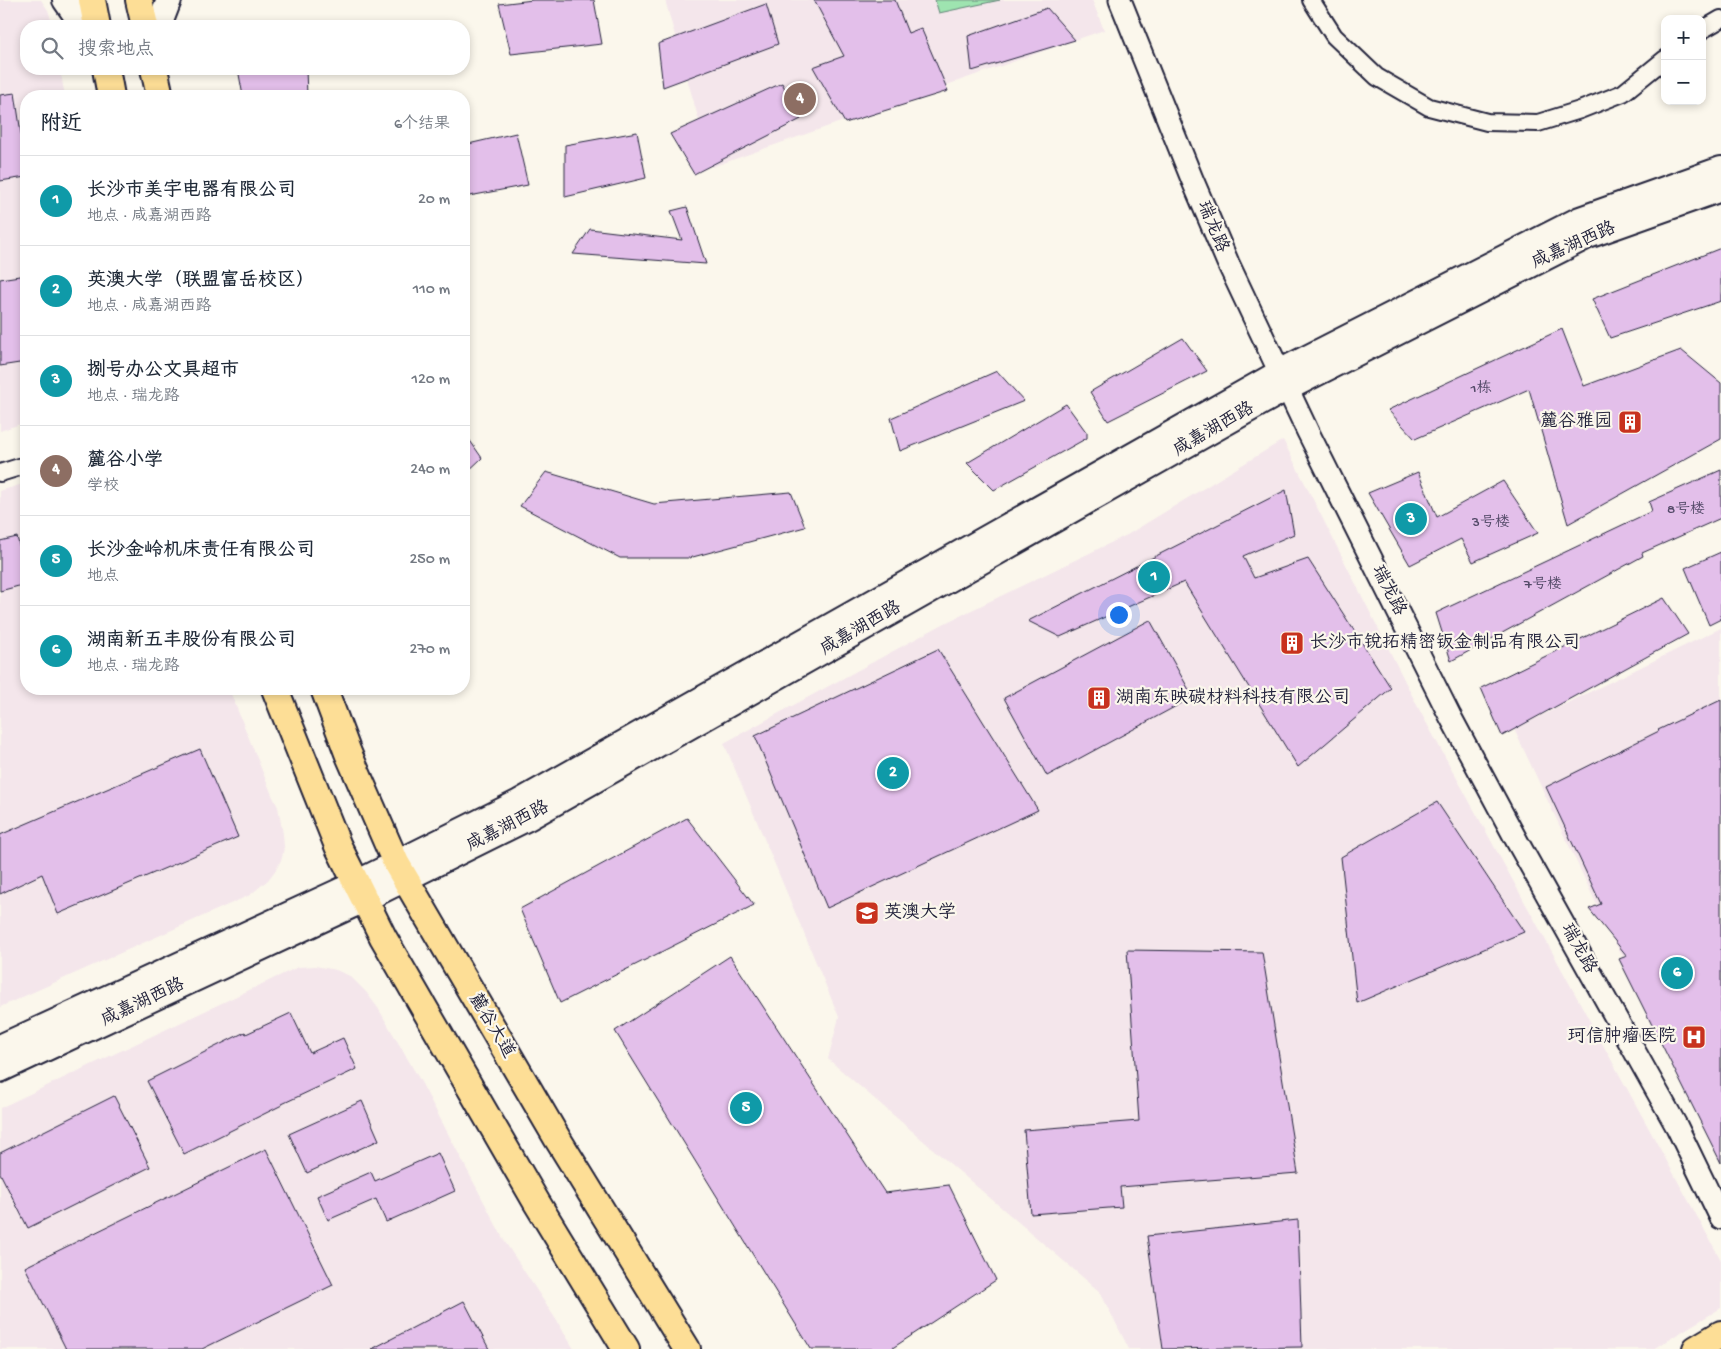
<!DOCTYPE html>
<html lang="zh">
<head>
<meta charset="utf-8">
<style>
  :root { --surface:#fff; --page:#f2f2f3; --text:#1f2937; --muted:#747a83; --line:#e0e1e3; --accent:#b45309 }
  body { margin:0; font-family:"Gochi Hand","LXGW WenKai TC",sans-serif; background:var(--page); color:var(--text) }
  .controls { position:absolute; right:15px; top:15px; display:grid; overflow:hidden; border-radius:10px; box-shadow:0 2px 8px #0003 }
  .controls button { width:45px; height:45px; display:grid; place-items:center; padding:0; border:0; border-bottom:1px solid var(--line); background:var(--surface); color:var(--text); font:25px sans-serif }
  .you { position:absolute; left:1118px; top:614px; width:18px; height:18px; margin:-12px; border:4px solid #fff; border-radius:50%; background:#1a73e8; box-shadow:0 0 0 8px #1a73e833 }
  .badge { display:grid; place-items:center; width:32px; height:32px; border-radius:50%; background:var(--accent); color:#fff; font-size:16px; font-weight:700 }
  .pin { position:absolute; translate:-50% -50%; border:2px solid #fff; box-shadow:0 1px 5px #0006 }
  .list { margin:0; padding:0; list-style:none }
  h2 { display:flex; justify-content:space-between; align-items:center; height:65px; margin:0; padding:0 20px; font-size:21px }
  h2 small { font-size:16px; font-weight:400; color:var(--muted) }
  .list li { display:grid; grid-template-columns:32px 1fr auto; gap:15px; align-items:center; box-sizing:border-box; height:90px; padding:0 20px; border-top:1px solid var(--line) }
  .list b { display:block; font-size:19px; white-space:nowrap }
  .list p { margin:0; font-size:16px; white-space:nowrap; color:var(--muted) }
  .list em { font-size:16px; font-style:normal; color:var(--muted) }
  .icon { flex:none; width:28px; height:28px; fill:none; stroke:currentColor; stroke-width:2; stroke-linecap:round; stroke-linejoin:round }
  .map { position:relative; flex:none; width:1721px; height:1349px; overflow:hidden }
  .search { position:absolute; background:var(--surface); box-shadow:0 2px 8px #0003; left:20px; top:20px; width:450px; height:55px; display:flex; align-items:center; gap:12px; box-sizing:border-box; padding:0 18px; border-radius:20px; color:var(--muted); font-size:19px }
  .panel { position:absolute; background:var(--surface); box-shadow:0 2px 8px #0003; left:20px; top:90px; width:450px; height:605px; border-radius:20px }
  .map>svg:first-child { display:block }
  .built { fill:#f4e6eb }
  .green { fill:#9ee4b0; stroke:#608376 }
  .building { fill:#e3bfea; stroke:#22223b }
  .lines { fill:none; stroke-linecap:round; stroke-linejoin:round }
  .minor-casing { stroke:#22223b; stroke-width:20 }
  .tertiary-casing { stroke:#22223b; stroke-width:25 }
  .secondary-casing { stroke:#22223b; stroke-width:28 }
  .primary-casing { stroke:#22223b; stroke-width:30 }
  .minor { stroke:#fbf7ec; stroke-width:16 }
  .tertiary { stroke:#fbf7ec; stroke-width:21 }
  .secondary { stroke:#fbf7ec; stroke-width:24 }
  .primary { stroke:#fdde96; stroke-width:26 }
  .labels { text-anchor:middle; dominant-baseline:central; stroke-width:4.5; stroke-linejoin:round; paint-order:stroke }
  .number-label { font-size:15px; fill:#524967 }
  .street-label { font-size:18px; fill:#22223b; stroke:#fbf7ec }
  .poi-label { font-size:18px; fill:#22223b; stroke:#fbf7ec; text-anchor:start }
</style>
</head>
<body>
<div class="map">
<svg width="1721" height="1349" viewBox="0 0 1721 1349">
  <rect width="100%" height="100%" fill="#fbf7ec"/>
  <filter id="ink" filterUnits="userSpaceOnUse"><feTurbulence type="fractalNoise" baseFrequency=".02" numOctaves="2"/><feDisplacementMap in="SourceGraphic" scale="10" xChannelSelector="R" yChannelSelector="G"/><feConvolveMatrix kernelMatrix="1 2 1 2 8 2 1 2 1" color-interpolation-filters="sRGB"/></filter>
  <g filter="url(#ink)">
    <path class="built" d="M0,0H41L48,10L53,26H26V69H60L65,96H26V422L0,431Z
      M665,0H1092L1104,30L712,167Z
      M1283,440L1421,713L1721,1260V1308L1653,1349H1129L1100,1292L828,1059L839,1017L724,743L945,623L1127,535Z
      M26,483V689H229L272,795L278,807L283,834L284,847L282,858L277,868L268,880L250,895L0,1007V491Z
      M1721,628V1135L1613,939L1514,729Z
      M315,966L336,970L350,976L366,992L378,1008L421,1082L505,1242L557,1321L574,1349H0V1108L298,967Z"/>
    <path class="green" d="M935,0H1000L939,13Z"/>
    <path class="building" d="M533,0H594L602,44L511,54L499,4Z
      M814,0H895L908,33L921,28L948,91L845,123L813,67L844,56Z
      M766,4L778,44L663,87L658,44Z
      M1047,8L1075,40L972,71L968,36Z
      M238,69H306L307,96H243Z
      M782,83L801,119L694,174L670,134Z
      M15,93L26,167V177L0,181V95Z
      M637,132L646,178L565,197V145Z
      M516,133L528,185L464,197V145Z
      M687,207L706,264L573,254L590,229L682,240L671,211Z
      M1721,248V301L1610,338L1592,299Z
      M26,275V362L0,366V279Z
      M1562,329L1584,386L1681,350L1721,383V439L1568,524L1529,389L1415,439L1388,410Z
      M1183,338L1207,371L1108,421L1090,392Z
      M997,371L1024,401L900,451L891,418Z
      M1066,404L1087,433V438L994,490L967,463Z
      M464,432L482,458L464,475Z
      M1721,470V518L1642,553L1643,556L1451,661L1436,613L1652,511L1649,502Z
      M546,472L654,504L791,492L805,527L689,558H620L520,506Z
      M1418,472L1437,517L1503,481L1538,533L1473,562L1461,539L1410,565L1368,493Z
      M1286,490L1294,534L1243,556L1254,578L1308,559L1391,688L1298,767L1184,582L1060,637L1028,621Z
      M17,537L22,556L26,555V584L0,591V541Z
      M1721,552V619L1709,625L1685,568Z
      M1664,598L1688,634L1502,736L1481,688Z
      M1150,620L1193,697L1047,776L1004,698Z
      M938,649L1038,810L827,908L755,736Z
      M1721,700V1163L1619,959L1627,956L1589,909L1601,904L1546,787L1659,731L1658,730Z
      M200,749L238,837L58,914L42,874L0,894V835Z
      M1437,802L1524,932L1357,1003L1341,857Z
      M687,818L754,905L560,1003L520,909Z
      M1127,950L1262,952L1298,1173L1120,1187L1122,1207L1031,1214L1024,1130L1139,1121Z
      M730,956L885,1193L949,1185L996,1280L891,1349H811L615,1031Z
      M291,1013L310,1053L343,1038L357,1069L282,1104V1105L184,1154L147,1081L245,1032L246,1034Z
      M114,1096L150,1167L28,1228L0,1173V1153Z
      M362,1101L379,1140L307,1173L289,1134Z
      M266,1149L333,1285L202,1349H66L25,1267Z
      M438,1153L455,1191L386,1222L376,1199L328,1220L317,1196L371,1172L375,1181Z
      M1298,1220L1302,1347L1163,1349L1147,1236Z
      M464,1301L489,1349H372Z"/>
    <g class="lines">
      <g class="minor-casing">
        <path id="minor" d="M1311,0L1334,36L1377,77L1429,107L1487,122L1538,123L1580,110L1623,93L1665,59
          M1702,30L1721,19
          M0,473L26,465"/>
      </g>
      <g class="tertiary-casing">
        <path id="tertiary" d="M1120,0L1192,179L1228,263L1308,432L1450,716L1518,843L1677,1127L1721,1218"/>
      </g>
      <g class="secondary-casing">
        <path id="secondary" d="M65,0L83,26
          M159,26L169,0
          M0,1047L342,890L519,802L1291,366L1580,219L1721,169
          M0,1070L351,906L528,818L1282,391L1588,236L1721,189"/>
      </g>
      <g class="primary-casing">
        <path id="primary" d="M92,0L97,26
          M139,0L145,26
          M106,69L111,96
          M154,69L160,96
          M275,689L338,846L383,937L537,1203L626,1349
          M324,689L348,753L396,863L557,1138L687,1349
          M1696,1349L1721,1334"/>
      </g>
      <use href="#minor" class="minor"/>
      <use href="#tertiary" class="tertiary"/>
      <use href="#secondary" class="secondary"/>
      <use href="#primary" class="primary"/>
    </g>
  </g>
  <defs>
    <g id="building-square" transform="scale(1.25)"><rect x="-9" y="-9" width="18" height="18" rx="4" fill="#c8321e" stroke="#fbf7ec"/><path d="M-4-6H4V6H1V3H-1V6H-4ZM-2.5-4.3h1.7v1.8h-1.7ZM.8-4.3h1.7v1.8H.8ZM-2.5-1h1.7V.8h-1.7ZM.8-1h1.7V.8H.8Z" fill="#fff"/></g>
    <g id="university-square" transform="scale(1.25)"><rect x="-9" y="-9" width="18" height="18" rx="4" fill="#c8321e" stroke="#fbf7ec"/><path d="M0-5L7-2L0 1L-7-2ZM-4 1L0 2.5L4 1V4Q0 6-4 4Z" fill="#fff"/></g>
    <g id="hospital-square" transform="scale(1.25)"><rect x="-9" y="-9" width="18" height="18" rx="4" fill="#c8321e" stroke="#fbf7ec"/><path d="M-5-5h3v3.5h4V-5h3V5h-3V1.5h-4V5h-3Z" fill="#fff"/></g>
  </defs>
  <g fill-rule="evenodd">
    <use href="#building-square" x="1630" y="422"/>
    <use href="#building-square" x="1292" y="643"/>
    <use href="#building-square" x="1099" y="698"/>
    <use href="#university-square" x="867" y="913"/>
    <use href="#hospital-square" x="1694" y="1037"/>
  </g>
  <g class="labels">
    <g class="number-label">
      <text x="1481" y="389">1栋</text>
      <text x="1686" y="510">8号楼</text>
      <text x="1491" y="523">3号楼</text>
      <text x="1543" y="585">7号楼</text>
    </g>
    <g class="street-label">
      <text transform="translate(1212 227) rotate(67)">瑞龙路</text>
      <text transform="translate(1574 246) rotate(-24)">咸嘉湖西路</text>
      <text transform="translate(1214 430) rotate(-30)">咸嘉湖西路</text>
      <text transform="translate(1388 591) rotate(63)">瑞龙路</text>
      <text transform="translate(861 629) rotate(-30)">咸嘉湖西路</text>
      <text transform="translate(508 827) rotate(-27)">咸嘉湖西路</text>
      <text transform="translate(1578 949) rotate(61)">瑞龙路</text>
      <text transform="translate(143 1003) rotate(-25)">咸嘉湖西路</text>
      <text transform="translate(491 1026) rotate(59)">麓谷大道</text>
    </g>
    <g class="poi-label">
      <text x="1612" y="422" text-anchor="end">麓谷雅园</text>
      <text x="1310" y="643">长沙市锐拓精密钣金制品有限公司</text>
      <text x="1116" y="698">湖南东映碳材料科技有限公司</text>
      <text x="884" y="913">英澳大学</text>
      <text x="1676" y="1037" text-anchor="end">珂信肿瘤医院</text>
    </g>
  </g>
</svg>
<div class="controls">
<button>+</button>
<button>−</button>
</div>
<div class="you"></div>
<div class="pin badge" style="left:1154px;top:577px;background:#0f9aa8">1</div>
<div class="pin badge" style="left:893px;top:773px;background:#0f9aa8">2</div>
<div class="pin badge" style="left:1411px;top:519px;background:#0f9aa8">3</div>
<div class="pin badge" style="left:800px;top:99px;background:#8d6e63">4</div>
<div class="pin badge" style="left:746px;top:1108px;background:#0f9aa8">5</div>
<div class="pin badge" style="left:1677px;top:973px;background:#0f9aa8">6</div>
<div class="search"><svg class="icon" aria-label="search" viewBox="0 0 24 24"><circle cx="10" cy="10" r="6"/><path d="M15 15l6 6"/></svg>搜索地点</div>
<section class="panel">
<h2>附近<small>6个结果</small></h2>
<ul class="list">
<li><span class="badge" style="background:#0f9aa8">1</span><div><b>长沙市美宇电器有限公司</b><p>地点 · 咸嘉湖西路</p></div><em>20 m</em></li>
<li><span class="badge" style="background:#0f9aa8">2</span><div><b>英澳大学（联盟富岳校区）</b><p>地点 · 咸嘉湖西路</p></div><em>110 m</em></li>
<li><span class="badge" style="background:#0f9aa8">3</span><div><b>捌号办公文具超市</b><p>地点 · 瑞龙路</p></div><em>120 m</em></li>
<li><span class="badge" style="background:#8d6e63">4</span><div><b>麓谷小学</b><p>学校</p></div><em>240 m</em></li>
<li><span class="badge" style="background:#0f9aa8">5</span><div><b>长沙金岭机床责任有限公司</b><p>地点</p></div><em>250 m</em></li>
<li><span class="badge" style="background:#0f9aa8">6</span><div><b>湖南新五丰股份有限公司</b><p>地点 · 瑞龙路</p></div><em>270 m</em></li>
</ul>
</section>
</div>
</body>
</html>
